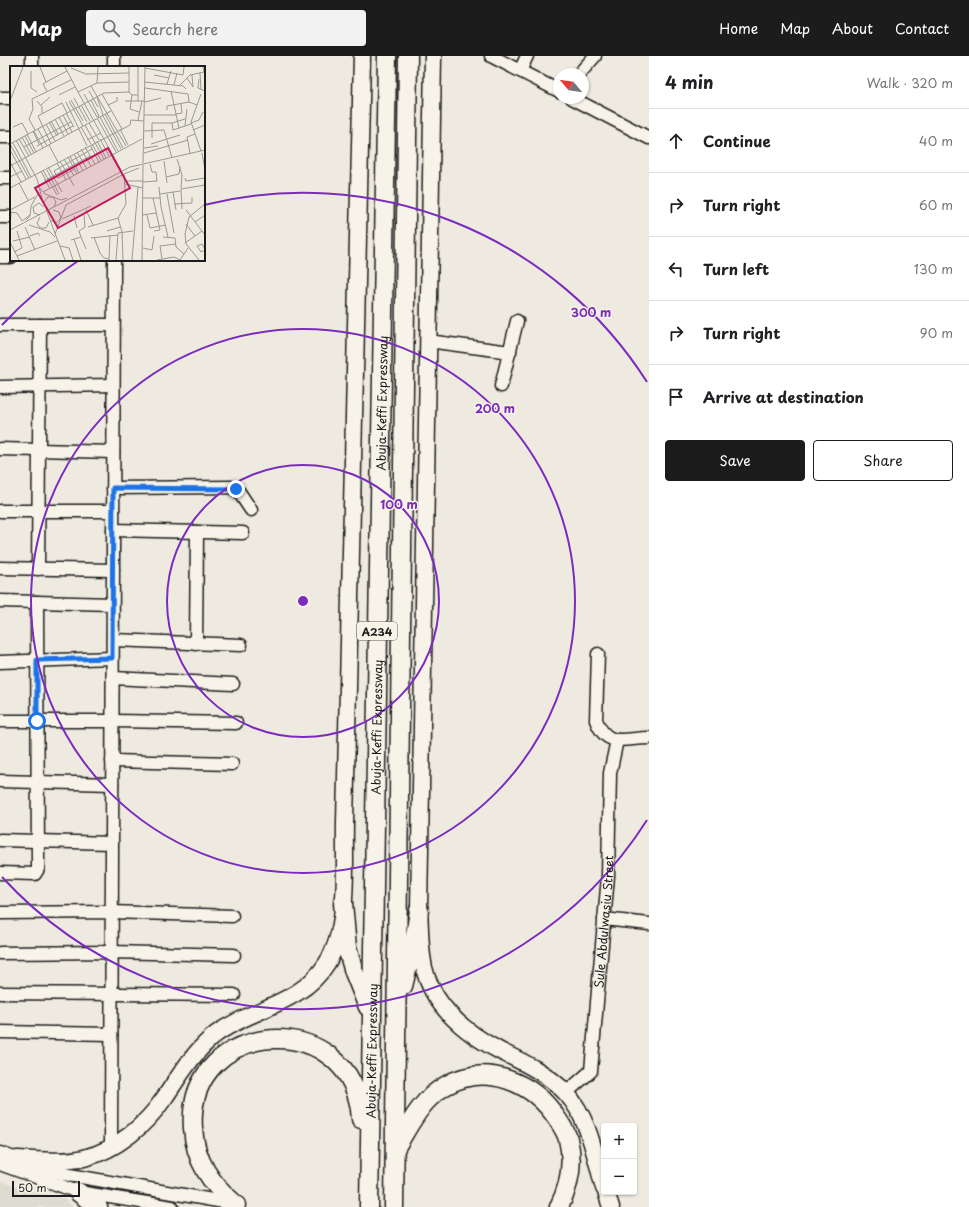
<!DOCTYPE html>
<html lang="en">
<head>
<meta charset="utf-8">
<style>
  :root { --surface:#fff; --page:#f2f2f2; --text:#202124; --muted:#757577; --line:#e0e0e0; --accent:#1c1c1c }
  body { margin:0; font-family:"Playpen Sans",sans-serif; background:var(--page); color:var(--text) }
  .controls { position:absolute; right:12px; bottom:12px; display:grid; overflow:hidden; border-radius:4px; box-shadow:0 1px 3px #0004 }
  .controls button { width:36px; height:36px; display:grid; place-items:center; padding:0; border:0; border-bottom:1px solid var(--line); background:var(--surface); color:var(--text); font:20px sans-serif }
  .compass { position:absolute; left:553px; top:12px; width:36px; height:36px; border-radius:50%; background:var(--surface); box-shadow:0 1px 3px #0004; rotate:299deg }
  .scale { position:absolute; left:12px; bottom:10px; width:68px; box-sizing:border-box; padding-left:4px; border:2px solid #1c1c1c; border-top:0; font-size:11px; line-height:14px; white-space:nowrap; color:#1c1c1c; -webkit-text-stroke:3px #f7f3e8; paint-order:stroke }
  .stop { position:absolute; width:12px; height:12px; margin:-9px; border:3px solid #1a73e8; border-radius:50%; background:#fff }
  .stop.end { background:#1a73e8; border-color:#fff; box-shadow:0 1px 4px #0008 }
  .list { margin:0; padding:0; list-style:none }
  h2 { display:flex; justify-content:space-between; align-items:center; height:52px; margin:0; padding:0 16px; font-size:17px }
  h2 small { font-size:13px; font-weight:400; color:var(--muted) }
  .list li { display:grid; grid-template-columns:26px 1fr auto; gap:12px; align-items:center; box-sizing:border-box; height:64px; padding:0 16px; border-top:1px solid var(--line) }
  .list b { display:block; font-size:15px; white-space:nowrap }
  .list em { font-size:13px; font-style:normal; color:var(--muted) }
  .actions { display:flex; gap:8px; padding:12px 16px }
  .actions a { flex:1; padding:9px 0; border:1px solid var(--accent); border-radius:4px; text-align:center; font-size:14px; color:var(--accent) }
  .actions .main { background:var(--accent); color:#fff }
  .icon { flex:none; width:22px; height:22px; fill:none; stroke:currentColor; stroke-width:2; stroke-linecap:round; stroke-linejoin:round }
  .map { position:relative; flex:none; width:649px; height:1151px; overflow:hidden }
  header { display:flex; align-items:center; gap:24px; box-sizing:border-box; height:56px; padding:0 20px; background:var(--accent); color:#fff }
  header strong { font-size:19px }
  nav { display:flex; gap:22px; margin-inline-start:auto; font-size:14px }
  .search { width:280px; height:36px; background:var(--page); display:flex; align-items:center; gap:10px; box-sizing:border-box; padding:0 14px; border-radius:4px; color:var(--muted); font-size:15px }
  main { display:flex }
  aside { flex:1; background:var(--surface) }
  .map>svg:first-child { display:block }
  .built { fill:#dedbd1 }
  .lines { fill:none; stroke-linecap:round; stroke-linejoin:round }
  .minor-casing { stroke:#1c1c1c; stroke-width:15 }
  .major-casing { stroke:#1c1c1c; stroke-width:19 }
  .highway-casing { stroke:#1c1c1c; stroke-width:21 }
  .minor { stroke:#f7f3e8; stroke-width:12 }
  .major { stroke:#f7f3e8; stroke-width:16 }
  .highway { stroke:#f7f3e8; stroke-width:18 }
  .route { stroke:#1a73e8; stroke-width:5 }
  .ring { fill:none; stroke:#7b2cbf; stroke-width:2 }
  .labels { text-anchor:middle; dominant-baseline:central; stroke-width:3; stroke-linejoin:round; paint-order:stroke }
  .shield { fill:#f7f3e8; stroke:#5e5c59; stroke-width:1 }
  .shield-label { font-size:11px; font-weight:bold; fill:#1c1c1c }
  .street-label { font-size:12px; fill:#1c1c1c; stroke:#f7f3e8 }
  .inset-road { fill:none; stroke:#9a9892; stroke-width:1 }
  .view { fill:#c2185b; fill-opacity:0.15; stroke:#c2185b; stroke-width:2 }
  .inset-edge { fill:none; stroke:#1c1c1c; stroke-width:2 }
  .centre { fill:#7b2cbf; stroke:#f7f3e8; stroke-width:2 }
  .ring-label { font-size:12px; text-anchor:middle; font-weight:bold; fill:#7b2cbf; stroke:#f7f3e8; stroke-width:3; stroke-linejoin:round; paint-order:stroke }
</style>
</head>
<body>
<header>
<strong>Map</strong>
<div class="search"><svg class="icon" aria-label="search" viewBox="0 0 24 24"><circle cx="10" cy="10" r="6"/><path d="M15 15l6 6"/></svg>Search here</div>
<nav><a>Home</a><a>Map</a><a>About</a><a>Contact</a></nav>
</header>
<main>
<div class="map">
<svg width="649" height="1151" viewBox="0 0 649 1151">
  <rect width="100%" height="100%" fill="#eeeae0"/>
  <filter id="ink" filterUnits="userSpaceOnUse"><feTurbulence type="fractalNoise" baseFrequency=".025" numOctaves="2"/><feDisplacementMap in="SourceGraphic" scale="8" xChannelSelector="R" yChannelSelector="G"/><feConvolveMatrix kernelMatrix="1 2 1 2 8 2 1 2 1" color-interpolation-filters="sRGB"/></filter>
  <g filter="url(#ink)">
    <path class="built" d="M0,1125L23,1133L64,1143L73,1151H0Z"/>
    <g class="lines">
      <g class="minor-casing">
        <g id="minor">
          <path d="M32,0V11"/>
          <path d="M491,0L559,35"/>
          <path d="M114,11V0"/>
          <path d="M520,15L527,0"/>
          <path d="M579,18L595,0"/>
          <path d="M0,42H11"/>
          <path d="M572,42L649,82"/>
          <path d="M0,81H11"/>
          <path d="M0,122H11"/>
          <path d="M0,161H11"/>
          <path d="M0,201H11"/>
          <path d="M0,269H113"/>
          <path d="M428,285L510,296"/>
          <path d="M501,330L517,265"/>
          <path d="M0,331L113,329"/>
          <path d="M0,393L113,396"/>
          <path d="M113,432L231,431L239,436L251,454"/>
          <path d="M0,455H113"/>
          <path d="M113,474L243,477"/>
          <path d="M0,512L113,514"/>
          <path d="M38,513L40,269"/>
          <path d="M0,545L112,548"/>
          <path d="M113,584L241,589"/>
          <path d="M196,588L197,476"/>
          <path d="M598,598L596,664C607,693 624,682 649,682"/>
          <path d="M0,606L112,602"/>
          <path d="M113,622L233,628"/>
          <path d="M0,665H113L236,667"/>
          <path d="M112,705L232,708"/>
          <path d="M0,725L112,728"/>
          <path d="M0,784L111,787"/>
          <path d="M0,817L35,818L38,813L37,546"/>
          <path d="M0,857L111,856L232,860"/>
          <path d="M604,863L649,868"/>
          <path d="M0,897L111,896L234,899"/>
          <path d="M0,937L234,939"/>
          <path d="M0,976L111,978"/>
          <path id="s1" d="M566,1037L591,1015L608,820L610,717L617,684"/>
          <path d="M111,1090L114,204"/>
          <path d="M0,1097L42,1112L64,1118L235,1148"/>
          <path d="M0,1108L78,1136L172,1151"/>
        </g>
      </g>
      <g class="major-casing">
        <path id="major" d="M433,0L419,854C420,869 420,885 422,900C427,946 463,976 502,996C525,1007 548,1018 566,1037C589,1062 595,1100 604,1132
          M17,1103C39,1104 63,1107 84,1102C117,1094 146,1069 165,1041C180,1019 194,995 216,978C252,952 302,948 327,907C350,871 344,809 345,767L362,0
          M606,1136L611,1151"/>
      </g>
      <g class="highway-casing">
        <g id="highway">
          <path d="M343,847L347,892L354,916L368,951"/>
          <path d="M403,930L415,881L419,854"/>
          <path d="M396,1091C410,1068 421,1044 445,1030C486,1006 534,1026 558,1064C562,1070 566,1076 568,1083C574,1107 570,1129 559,1151"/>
          <path d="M78,1136L98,1151"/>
          <path d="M236,1149C211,1128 195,1105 193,1072C185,961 354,949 361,1063"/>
          <path id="s2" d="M369,1151L387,0"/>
          <path d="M394,1151L408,0"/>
        </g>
      </g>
      <use href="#minor" class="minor"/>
      <use href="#major" class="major"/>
      <use href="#highway" class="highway"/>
    </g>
  </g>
  <g class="lines" filter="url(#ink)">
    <path class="route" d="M37,665V604L112,602L113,432L236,433"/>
  </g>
  <g class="ring">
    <circle cx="303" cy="545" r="136"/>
    <circle cx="303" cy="545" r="272"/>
    <path d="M647 764A408 408 0 0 1 2 821M2 269A408 408 0 0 1 78 205M204 149A408 408 0 0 1 647 326"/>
  </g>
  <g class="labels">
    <rect class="shield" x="357" y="566" width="40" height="18" rx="3"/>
    <g class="shield-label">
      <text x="377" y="575">A234</text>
    </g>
    <g class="street-label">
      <text stroke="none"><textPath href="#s2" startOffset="804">Abuja-Keffi Expressway</textPath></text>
      <text stroke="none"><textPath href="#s2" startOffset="480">Abuja-Keffi Expressway</textPath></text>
      <text stroke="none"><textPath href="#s1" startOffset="183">Sule Abdulwasiu Street</textPath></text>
      <text stroke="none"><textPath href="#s2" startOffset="156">Abuja-Keffi Expressway</textPath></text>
    </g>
  </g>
  <g transform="translate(10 10)">
    <rect width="195" height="195" fill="#eeeae0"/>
    <path class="inset-road" d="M30,1L36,16L33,18L37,25M55,1L68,26M88,1L87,17L68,26L111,104M61,2L76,8L119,7M135,2L173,9L174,1M21,5V22L27,26M190,7L191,24M144,9L159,12M177,12L183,21L182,9M189,13L188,22L195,25M36,16L57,5M135,16L173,20L176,23M87,17L119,16M157,18L161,5M164,19L167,7M170,19L180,9L194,6L193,1M81,20L116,80M135,22L178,28L179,36M79,25L88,41M161,25L169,62M119,26V1M74,28L87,51L89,50L81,34M92,28L112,63M49,29L65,21M122,29L120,43L129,46M87,31L93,49M64,32L77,56M22,33L61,14M22,33L23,43L19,53L25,64M61,34L73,55M0,35L13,1M27,35L32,41V47M59,35L73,60M115,35H135M128,35V1M56,36L77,80M135,36L151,32M31,39L40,31M71,39L80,55M98,39L107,35V31M157,44V40L179,36L187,39M56,47L64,61M95,48L113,82M166,48L172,47L171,38M53,49L62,66M134,49H166M93,50L111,83M49,51L58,68M90,51L108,85M87,52L106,86M45,53L54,70M128,54L132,35M41,55L48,68M39,56L47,70M79,57L89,74M162,57L163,64L181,58M181,57L189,54L193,46M36,58L45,75M75,59L94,93M175,60L177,43M3,61L12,57L18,68M71,61L81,78M28,63L37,80M110,63L118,79M183,64L195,59M23,65L29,78M24,65L33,82M134,65L154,64L162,92M17,68L26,86M15,70L24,87M12,71L21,88M142,72V57H162L175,53M9,73L19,90M90,73L99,90M6,74L27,113L33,136M77,74L91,67M87,75L96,92M3,77L21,111M0,78L94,27L119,26L122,29H128M0,78L19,112M41,78L28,50L52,37L57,47M82,78L91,94M141,78L170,69M39,79L48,96M80,79L89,96M27,80L63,60M14,81L61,56M75,81L85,98M134,82L148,80M71,83L81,100M0,84L16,113M191,85L181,56L191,28M67,86L77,103M134,87L178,74M180,87L177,71L185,68M192,87L195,104M64,88L73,105M60,90L69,107M58,91L67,108M54,93L64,110M167,93L172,109L171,122M50,95L64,120M154,95L157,117M0,96L11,116M47,97L56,114M133,97L135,1M0,100L101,45M38,101L52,126M65,103L48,112L44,105L82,83M33,104L47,129M37,104L49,128M31,105L40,123M114,108L129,102M0,111L12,105M156,111L169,108L170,101M175,112L176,115L195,112M34,115L80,90M115,115H133M133,116L147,115L146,106H142L140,98M9,117L18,134M115,118L133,122M29,121L35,128L51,134L57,132M149,121L151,141L158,171M0,122L120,59L121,54L134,55M33,126L132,73M163,126L166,144M150,128L170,125M157,128L164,167M133,132H150M143,132L150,164L144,165M34,136L38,131H43L46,136L44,141M164,138L182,137V131M36,143L55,194M172,143L171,123L195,119M0,144L25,131M76,144L83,159M176,144L195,169M0,146L7,147L12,155L20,149M30,149L24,147L23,141L29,137L34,141M132,149L146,147M137,149L140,162L156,159M64,150L67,162M30,151L27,157L30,162H36L39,156M52,153L81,140M16,154L20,150L21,140L29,126M40,154L46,157L51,152L49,146L43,144M185,156L195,149M176,158L185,170M19,159L40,166L45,171M15,161L25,184M78,161L108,152M0,162L1,147M0,164L120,101L195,84M97,165L110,161M112,166L108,152L116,138L114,108M112,166L113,194M45,168L56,139L114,108M20,170L28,167L30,170M71,171L69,165L75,161L74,149M84,171L90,187L94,192L99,193M153,171L165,172L166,181L174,188M81,172L108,169M64,173L71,194M61,174L71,171L76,183M3,175L20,171M0,176L9,194M175,177L192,165M50,180L59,182L63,194M133,182L142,184L144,170M195,183L192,178L187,180L191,186L195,184M4,186L12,182L7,165M7,190L47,175M152,193L150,180L166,178M99,194L100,169M106,194L108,167L123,165M122,194L128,121M132,194L133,99M147,194L164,191L170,194M170,194L178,182M189,194L176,178L175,168L179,151L195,138"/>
    <path class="view" d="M98,82L120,122L48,162L25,122Z"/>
    <rect width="195" height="195" class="inset-edge"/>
  </g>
  <circle cx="303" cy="545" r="6" class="centre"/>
  <g class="ring-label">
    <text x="591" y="261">300 m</text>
    <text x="495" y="357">200 m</text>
    <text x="399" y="453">100 m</text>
  </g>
</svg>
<div class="controls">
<button>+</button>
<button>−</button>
</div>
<svg class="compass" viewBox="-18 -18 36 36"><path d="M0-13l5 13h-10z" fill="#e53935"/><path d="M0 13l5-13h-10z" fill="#757577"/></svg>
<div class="scale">50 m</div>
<div class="stop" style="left:37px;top:665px"></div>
<div class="stop end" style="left:236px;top:433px"></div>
</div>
<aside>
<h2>4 min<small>Walk · 320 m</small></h2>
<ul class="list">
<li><svg class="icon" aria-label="ahead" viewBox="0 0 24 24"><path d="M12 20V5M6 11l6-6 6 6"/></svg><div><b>Continue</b></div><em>40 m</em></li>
<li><svg class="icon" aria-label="right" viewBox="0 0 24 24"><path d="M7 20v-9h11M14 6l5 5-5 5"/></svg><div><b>Turn right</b></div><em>60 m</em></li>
<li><svg class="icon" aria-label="left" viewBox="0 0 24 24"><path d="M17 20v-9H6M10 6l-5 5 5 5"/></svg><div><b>Turn left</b></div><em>130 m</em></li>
<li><svg class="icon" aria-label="right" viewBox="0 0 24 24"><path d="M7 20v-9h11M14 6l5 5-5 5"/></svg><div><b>Turn right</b></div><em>90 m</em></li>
<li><svg class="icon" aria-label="arrive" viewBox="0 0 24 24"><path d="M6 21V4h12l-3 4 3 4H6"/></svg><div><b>Arrive at destination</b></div></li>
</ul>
<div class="actions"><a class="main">Save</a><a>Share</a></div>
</aside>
</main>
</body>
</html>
